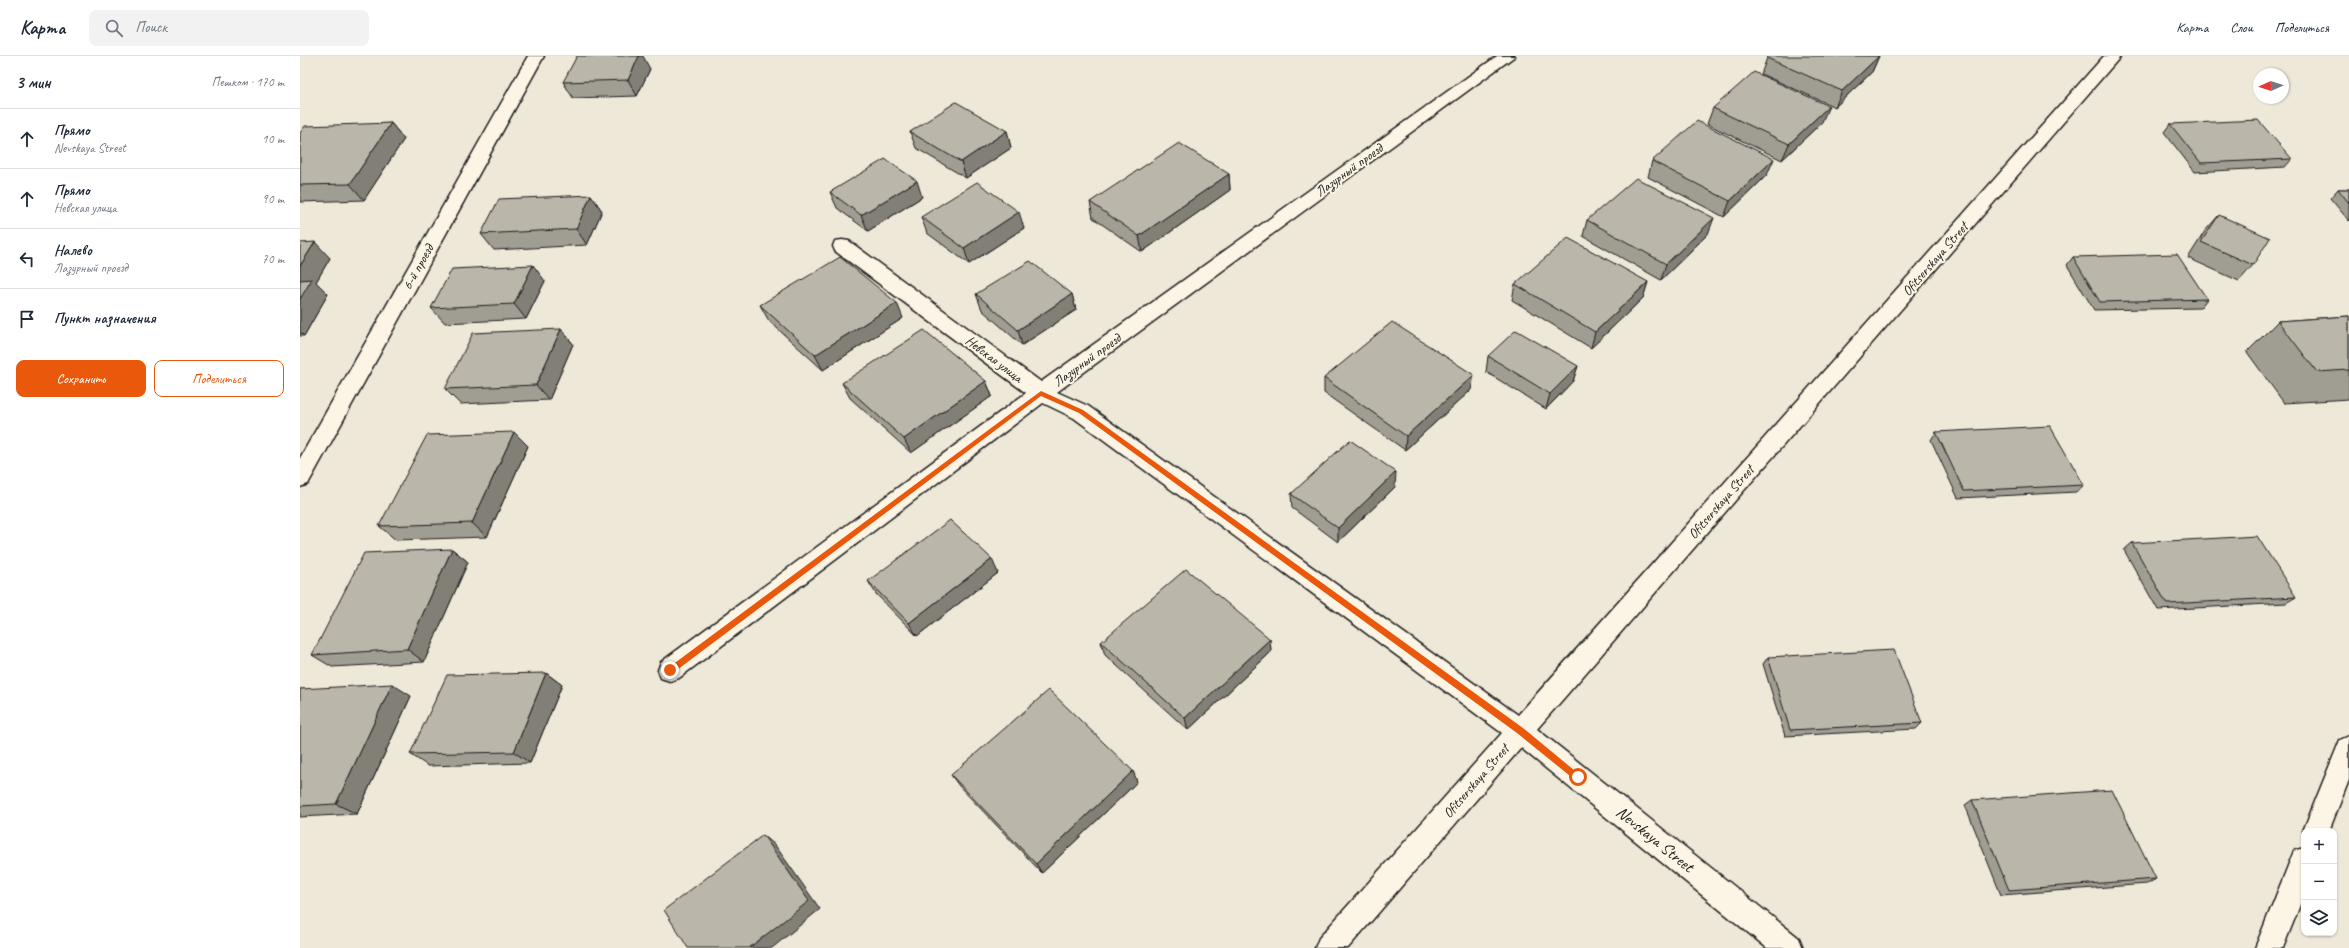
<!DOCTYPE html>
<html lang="ru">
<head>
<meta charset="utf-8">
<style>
  :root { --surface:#fff; --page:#f2f2f3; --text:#1f2937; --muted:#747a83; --line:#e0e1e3; --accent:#ea580c }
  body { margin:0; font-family:Caveat,sans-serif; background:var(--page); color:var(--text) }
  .controls { position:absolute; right:12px; bottom:12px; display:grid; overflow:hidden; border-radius:8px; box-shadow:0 1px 3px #0004 }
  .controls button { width:36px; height:36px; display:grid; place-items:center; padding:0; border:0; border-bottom:1px solid var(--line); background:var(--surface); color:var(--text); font:20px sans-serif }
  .compass { position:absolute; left:1953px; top:12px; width:36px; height:36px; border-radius:50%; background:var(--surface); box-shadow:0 1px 3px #0004; rotate:267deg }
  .stop { position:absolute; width:12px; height:12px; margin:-9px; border:3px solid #ea580c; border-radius:50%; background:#fff }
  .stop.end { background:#ea580c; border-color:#fff; box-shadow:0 1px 4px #0008 }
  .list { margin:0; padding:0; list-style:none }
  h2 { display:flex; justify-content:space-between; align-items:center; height:52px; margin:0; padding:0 16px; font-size:17px }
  h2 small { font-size:13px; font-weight:400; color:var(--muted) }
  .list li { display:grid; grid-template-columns:26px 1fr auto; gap:12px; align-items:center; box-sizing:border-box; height:60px; padding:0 16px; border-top:1px solid var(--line) }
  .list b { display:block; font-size:15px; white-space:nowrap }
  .list p { margin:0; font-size:13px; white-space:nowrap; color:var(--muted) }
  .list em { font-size:13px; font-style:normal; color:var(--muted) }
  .actions { display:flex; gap:8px; padding:12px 16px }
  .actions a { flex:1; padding:9px 0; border:1px solid var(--accent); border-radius:8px; text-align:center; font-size:14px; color:var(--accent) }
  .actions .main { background:var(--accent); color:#fff }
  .icon { flex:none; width:22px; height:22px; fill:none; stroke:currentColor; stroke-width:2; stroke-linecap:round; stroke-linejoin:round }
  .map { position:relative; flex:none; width:2049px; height:892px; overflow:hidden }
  header { display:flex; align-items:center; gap:24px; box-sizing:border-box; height:56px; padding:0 20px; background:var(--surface); border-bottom:1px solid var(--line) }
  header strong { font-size:19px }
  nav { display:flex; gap:22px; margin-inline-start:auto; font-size:14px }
  .search { width:280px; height:36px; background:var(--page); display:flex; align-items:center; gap:10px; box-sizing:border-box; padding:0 14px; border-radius:8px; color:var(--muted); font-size:15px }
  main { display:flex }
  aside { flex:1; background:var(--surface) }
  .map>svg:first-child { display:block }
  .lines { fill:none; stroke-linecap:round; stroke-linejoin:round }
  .minor-casing { stroke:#1c1c1c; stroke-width:3 }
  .minor { fill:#fcf5e5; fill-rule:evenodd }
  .wall { fill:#a09d92; stroke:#1c1c1c }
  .shaded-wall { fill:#827f77; stroke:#1c1c1c }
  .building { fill:#bab6aa; stroke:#1c1c1c }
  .route { fill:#ea580c }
  .labels { text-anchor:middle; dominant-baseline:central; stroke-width:4; stroke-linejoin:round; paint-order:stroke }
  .street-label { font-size:14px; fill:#1c1c1c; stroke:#fcf5e5 }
  .near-street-label { font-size:17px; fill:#1c1c1c; stroke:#fcf5e5 }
</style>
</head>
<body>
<header>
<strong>Карта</strong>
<div class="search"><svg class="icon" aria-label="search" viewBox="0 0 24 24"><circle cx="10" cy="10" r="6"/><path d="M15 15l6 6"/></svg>Поиск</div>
<nav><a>Карта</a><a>Слои</a><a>Поделиться</a></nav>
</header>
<main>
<aside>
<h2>3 мин<small>Пешком · 170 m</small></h2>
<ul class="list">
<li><svg class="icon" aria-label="ahead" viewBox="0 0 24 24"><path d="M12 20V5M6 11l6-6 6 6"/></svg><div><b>Прямо</b><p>Nevskaya Street</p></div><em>10 m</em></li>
<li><svg class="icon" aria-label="ahead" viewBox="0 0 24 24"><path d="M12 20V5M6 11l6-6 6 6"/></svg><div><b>Прямо</b><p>Невская улица</p></div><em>90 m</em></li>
<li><svg class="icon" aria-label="left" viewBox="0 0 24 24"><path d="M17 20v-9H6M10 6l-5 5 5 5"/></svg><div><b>Налево</b><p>Лазурный проезд</p></div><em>70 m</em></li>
<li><svg class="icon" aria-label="arrive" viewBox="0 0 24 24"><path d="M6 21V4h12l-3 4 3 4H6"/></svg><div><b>Пункт назначения</b></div></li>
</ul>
<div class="actions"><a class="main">Сохранить</a><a>Поделиться</a></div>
</aside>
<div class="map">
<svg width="2049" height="892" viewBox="0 0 2049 892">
  <rect width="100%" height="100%" fill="#eee8d9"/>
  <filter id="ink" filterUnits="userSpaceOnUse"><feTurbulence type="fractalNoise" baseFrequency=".025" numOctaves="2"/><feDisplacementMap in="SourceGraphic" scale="8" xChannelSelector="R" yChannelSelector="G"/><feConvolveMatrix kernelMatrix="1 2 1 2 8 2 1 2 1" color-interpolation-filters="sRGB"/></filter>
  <g filter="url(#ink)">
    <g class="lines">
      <g class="minor-casing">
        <path id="minor" d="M228,0H244L8,428L0,431V402Z
          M1197,0H1215L757,336L788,350L1218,659L1804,0H1821L1237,673L1499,882L1503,892H1467L1221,692L1048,892H1015L1019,882L1202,677L774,362L743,347L379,622L370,625L361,622L358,614L361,606L726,337L535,195L533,190L535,185L542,184L549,185L741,326Z
          M2049,680V724L2029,775H2004V778L2003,775L2040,684Z
          M2004,792V839L1983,892H1955L1994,795Z"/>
      </g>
      <use href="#minor" class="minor"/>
    </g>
    <path class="wall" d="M1579,0L1572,16L1535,51L1461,18L1467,2Z
      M350,13L337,40L273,42L263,26Z
      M1413,52L1522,66L1482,104L1407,68Z
      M91,67L104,83L64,144L0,146V77Z
      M1870,68L1992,103L1985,111L1895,116L1864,76Z
      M707,75L711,92L666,122L616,92L610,76Z
      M1352,105L1467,119L1424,161L1348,121Z
      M929,118L930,134L842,196L793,162L790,146Z
      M2038,133H2049V165L2030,142Z
      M530,136L622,141L568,175L537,152Z
      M291,139L302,155L287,189L194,194L181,178Z
      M1919,159L1953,209L1939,225L1888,202L1905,175Z
      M621,161L724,172L669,208L627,177Z
      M1287,164L1408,178L1361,224L1283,180Z
      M0,187L30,202L16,226L28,238L4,280H0Z
      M1773,201L1907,243L1900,252L1794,254L1767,209Z
      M245,225L226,263L145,267L131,252Z
      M1348,226L1343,242L1291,292L1212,244L1215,228Z
      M676,238H772L776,254L722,289L682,254Z
      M460,249L603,262L523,314L469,265Z
      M2049,260V343L1984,347L1947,296L1978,265Z
      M261,273L273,288L249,344L160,348L145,333Z
      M1188,300L1278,310L1273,325L1246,353L1186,316Z
      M1024,322L1171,334L1105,394L1024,337Z
      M686,325L692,340L611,397L550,342L542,327Z
      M1636,376L1784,429L1776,436L1658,442L1631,384Z
      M228,390L187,481L96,484L79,470Z
      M1095,431L1038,486L992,452L991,438Z
      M1832,487L1996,541L1986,547L1858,554L1824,494Z
      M152,493L168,506L124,606L32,611L12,599Z
      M698,517L617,580L576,538L568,525Z
      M970,583L971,596L888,674L805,599L801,586Z
      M1468,601L1622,667L1616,673L1485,680L1463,608Z
      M246,617L262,629L230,707L128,710L110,698Z
      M0,633L111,640L57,758L0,761Z
      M833,715L837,726L742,817L659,730L651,719Z
      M1672,744L1856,823L1847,828L1701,839L1665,749Z"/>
    <path class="shaded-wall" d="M339,0H343L350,13L337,40L328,24Z
      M1579,0L1572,16L1535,51L1542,35Z
      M1529,50L1522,66L1482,104L1489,88Z
      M91,67L104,83L64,144L50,128Z
      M707,75L711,92L666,122L661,106Z
      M1474,103L1467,119L1424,161L1430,145Z
      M929,118L930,134L842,196L839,180Z
      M617,125L622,141L568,175L561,159Z
      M291,139L302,155L287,189L276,173Z
      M719,156L724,172L669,208L664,192Z
      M1414,162L1408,178L1361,224L1366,208Z
      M15,186L30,202L16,226L28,238L4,280L0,276V210Z
      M233,209L245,225L226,263L214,248Z
      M1348,226L1343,242L1291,292L1295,276Z
      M772,238L776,254L722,289L718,274Z
      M597,247L603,262L523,314L515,299Z
      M261,273L273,288L249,344L236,329Z
      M1278,310L1273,325L1246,353L1250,338Z
      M1174,319L1171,334L1105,394L1106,380Z
      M686,325L692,340L611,397L604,383Z
      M214,376L228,390L187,481L172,467Z
      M1096,416L1095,431L1038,486V472Z
      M152,493L168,506L124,606L107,593Z
      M692,503L698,517L617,580L609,567Z
      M970,583L971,596L888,674L885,662Z
      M246,617L262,629L230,707L214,696Z
      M92,628L111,640L57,758L36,748Z
      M833,715L837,726L742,817L736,808Z
      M463,779L475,789L520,853L472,892H449Z"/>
    <path class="building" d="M277,0H339L328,24L263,26Z
      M1469,0H1579L1542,35L1467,2Z
      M1454,16L1529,50L1489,88L1413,52Z
      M656,46L707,75L661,106L610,76Z
      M1958,64L1992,103L1901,107L1870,68Z
      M1397,65L1474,103L1430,145L1352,105Z
      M91,67L50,128L0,129V77L5,70Z
      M879,87L929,118L839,180L790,146Z
      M585,103L617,125L561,159L530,136Z
      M1336,122L1414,162L1366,208L1287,164Z
      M677,126L719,156L664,192L621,161Z
      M2038,133H2049V147Z
      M291,139L276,173L181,178L199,143Z
      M1919,159L1970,182L1953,209L1901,186Z
      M1268,182L1348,226L1295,276L1215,228Z
      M15,186L0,210V187Z
      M1877,198L1907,243L1800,246L1773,201Z
      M540,201L597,247L515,299L460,249Z
      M730,205L772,238L718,274L676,238Z
      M233,209L214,248L131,252L152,213Z
      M12,223L0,243V224Z
      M2049,260V314L2017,316L1978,265Z
      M1092,266L1174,319L1106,380L1024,322Z
      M261,273L236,329L145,333L173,277Z
      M624,274L686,325L604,383L542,327Z
      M1216,274L1278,310L1250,338L1188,300Z
      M1750,370L1784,429L1664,435L1636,376Z
      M214,376L172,467L79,470L127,379Z
      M1050,384L1096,416L1038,472L991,438Z
      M650,464L692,503L609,567L568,525Z
      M1957,480L1996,541L1867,548L1832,487Z
      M152,493L107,593L12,599L64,497Z
      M886,513L970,583L885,662L801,586Z
      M1594,594L1622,667L1490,674L1468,601Z
      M246,617L214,696L110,698L147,619Z
      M92,628L36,748L0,750V633Z
      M749,634L833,715L736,808L651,719Z
      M1812,734L1856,823L1709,834L1672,744Z
      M463,779L509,845L449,892H388L364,854Z"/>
  </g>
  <path class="route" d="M741,335L783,354L1223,672L1280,719V724H1275L1217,677L779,357L741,340L373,617H368V612Z"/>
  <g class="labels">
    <g class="street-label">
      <text transform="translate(1049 114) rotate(-36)">Лазурный проезд</text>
      <text transform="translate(1635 203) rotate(-49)">Ofitserskaya Street</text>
      <text transform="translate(118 211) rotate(-61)">6-й проезд</text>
      <text transform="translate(694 303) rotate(37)">Невская улица</text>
      <text transform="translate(787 304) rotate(-36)">Лазурный проезд</text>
      <text transform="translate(1421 446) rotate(-49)">Ofitserskaya Street</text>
      <text transform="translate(1176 725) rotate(-49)">Ofitserskaya Street</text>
    </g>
    <g class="near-street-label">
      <text transform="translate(1355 783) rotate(39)">Nevskaya Street</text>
    </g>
  </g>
</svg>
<div class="controls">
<button>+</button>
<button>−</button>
<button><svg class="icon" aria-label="layers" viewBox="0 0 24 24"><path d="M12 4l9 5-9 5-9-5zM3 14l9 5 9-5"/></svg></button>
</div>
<svg class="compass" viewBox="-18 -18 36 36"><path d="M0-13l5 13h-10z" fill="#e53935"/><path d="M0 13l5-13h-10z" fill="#747a83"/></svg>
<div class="stop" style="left:1278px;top:721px"></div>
<div class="stop end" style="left:370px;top:614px"></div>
</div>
</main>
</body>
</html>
